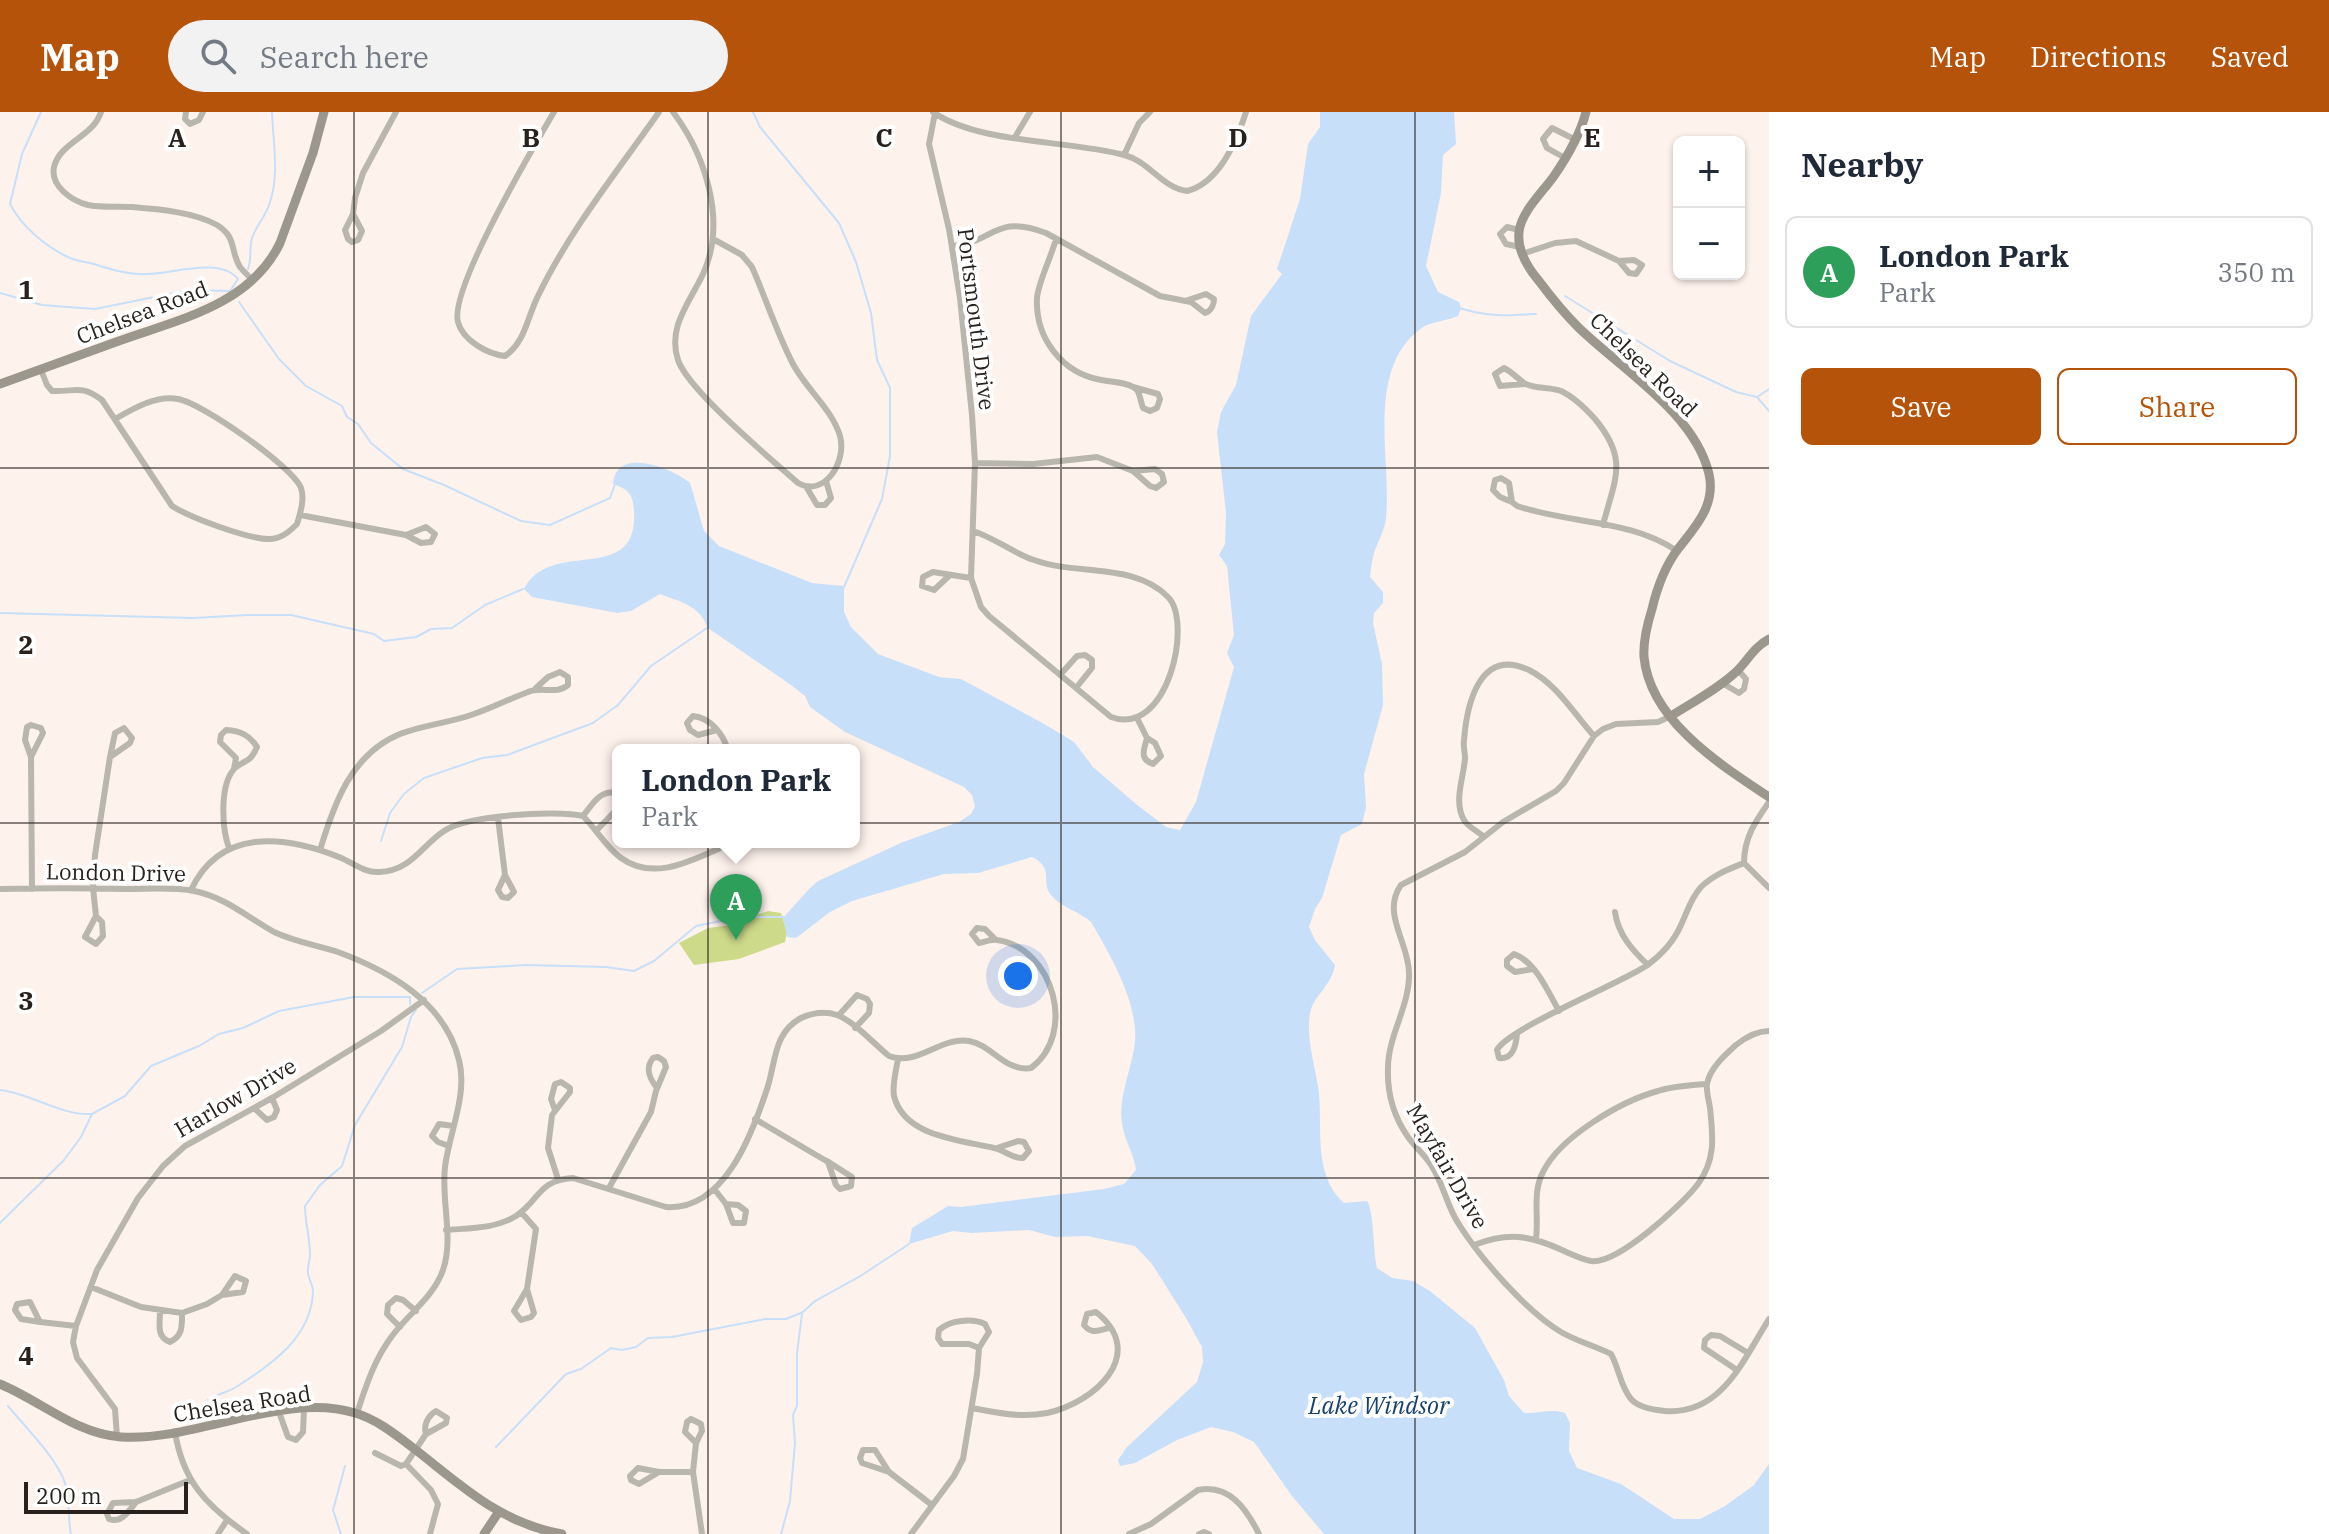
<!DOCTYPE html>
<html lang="en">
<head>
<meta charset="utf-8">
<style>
  :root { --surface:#fff; --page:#f2f2f3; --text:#1f2937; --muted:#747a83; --line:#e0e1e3; --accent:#b45309 }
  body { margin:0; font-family:"IBM Plex Serif",serif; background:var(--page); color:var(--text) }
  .controls { position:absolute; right:24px; top:24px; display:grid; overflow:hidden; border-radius:12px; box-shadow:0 2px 6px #0004 }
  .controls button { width:72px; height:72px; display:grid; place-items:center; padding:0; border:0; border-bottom:2px solid var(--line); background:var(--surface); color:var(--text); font:40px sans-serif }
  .scale { position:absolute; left:24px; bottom:20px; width:164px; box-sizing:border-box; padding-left:8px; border:4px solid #28211d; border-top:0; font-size:22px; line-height:28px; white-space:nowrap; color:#28211d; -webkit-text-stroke:6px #fff; paint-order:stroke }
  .you { position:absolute; left:1018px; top:864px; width:28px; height:28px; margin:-20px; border:6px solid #fff; border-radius:50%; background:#1a73e8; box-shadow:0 0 0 12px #1a73e833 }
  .badge { display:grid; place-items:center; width:52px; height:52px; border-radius:50%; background:var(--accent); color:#fff; font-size:26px; font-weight:700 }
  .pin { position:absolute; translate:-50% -66px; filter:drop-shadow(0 2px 4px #0008) }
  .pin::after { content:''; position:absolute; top:42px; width:28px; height:24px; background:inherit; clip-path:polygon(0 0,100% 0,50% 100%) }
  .popup { position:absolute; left:612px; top:632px; width:248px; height:104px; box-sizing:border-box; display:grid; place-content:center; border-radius:12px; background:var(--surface); filter:drop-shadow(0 2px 6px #0005); font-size:26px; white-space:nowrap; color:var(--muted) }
  .popup b { font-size:30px; color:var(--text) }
  .popup::after { content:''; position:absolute; left:50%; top:100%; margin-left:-16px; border:16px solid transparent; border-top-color:var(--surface) }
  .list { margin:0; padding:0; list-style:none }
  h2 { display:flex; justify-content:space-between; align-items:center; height:104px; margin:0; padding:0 32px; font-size:34px }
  h2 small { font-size:26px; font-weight:400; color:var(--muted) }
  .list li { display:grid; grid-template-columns:52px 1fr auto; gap:24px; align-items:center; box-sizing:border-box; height:112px; margin:0 16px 16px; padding:0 16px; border:2px solid var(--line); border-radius:12px }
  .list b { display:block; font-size:30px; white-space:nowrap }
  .list p { margin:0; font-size:26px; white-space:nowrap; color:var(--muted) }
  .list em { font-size:26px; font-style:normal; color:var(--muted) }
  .actions { display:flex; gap:16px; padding:24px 32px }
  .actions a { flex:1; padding:18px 0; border:2px solid var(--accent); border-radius:12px; text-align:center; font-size:28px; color:var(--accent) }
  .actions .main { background:var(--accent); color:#fff }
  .icon { flex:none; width:44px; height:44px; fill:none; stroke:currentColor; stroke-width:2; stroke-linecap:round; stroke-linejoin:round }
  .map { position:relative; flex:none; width:1769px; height:1422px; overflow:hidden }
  header { display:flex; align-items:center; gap:48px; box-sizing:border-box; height:112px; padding:0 40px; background:var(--accent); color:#fff }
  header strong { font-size:38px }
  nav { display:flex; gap:44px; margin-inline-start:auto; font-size:28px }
  .search { width:560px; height:72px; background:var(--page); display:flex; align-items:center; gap:20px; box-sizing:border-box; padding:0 28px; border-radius:44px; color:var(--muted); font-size:30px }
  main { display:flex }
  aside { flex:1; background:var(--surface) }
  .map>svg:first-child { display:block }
  .green { fill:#cdda8a }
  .water { fill:#c7dff9 }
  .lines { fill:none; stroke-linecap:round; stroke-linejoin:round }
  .stream { stroke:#c7dff9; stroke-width:2 }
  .street { stroke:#b9b6ae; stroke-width:6 }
  .secondary { stroke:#9c978c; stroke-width:9 }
  .grid { fill:none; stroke:#28211d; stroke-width:2; stroke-opacity:0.55 }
  .labels { text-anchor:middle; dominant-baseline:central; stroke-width:8; stroke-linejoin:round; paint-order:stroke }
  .street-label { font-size:22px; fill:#28211d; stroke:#fff }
  .water-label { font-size:24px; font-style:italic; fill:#18416a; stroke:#fff }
  .grid-label { font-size:26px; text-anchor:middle; font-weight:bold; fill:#28211d; stroke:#fff; stroke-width:8; stroke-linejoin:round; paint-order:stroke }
</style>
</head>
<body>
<header>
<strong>Map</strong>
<div class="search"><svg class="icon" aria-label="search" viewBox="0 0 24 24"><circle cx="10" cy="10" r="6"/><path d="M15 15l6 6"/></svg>Search here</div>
<nav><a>Map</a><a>Directions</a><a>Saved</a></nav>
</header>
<main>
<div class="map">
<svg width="1769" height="1422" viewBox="0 0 1769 1422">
  <rect width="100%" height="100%" fill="#fef2ec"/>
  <path class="green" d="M768,799L781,801L787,820L785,830L739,847L694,853L679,831L708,816L731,813Z"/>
  <path class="water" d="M1320,0H1454L1456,32L1443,43L1441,81L1426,154L1438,180L1459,190L1461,196L1458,204C1447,209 1433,209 1423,215C1364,256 1392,347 1386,406C1385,418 1378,429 1374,441C1372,448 1371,457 1370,465L1383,480V491L1374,501L1373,511L1382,552L1383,593L1364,662L1366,695L1362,712L1341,723L1322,786L1315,797L1309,815L1315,828L1335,853C1331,875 1313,884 1310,901C1306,925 1314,950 1318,974C1324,1013 1311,1061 1344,1091L1367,1089C1374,1098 1373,1140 1377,1156L1392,1166L1413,1169L1430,1179L1475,1216L1504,1268L1509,1284L1524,1301C1539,1302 1550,1296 1565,1301L1570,1311L1569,1339L1577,1356L1621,1372L1674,1407H1700L1725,1394L1754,1373L1769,1352V1422H1324L1292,1384L1254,1330L1233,1320L1211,1315L1177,1328L1135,1351L1120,1354L1118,1348L1127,1335L1197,1270L1203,1250L1202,1235L1186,1206L1152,1152L1135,1134L1087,1124L1055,1125L1029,1118L972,1121L953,1119L909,1132L912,1116L948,1094L961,1095L1104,1077L1124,1072L1136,1058C1134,1041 1124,1028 1122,1011C1118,987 1130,961 1134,937C1142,897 1111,844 1091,810C1079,799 1063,797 1052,784C1039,770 1056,757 1032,745L978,761L944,762L852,789L830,800L796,826L787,825L783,806L809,777L818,769L903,730L959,710L971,702L975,694L972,683L964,675L845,620L810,595L805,584L791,573L708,516C699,493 681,490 660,482L631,499L617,501L532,485L524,477C551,424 639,476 634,398C633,382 628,377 613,372C616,333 674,357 690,371L704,419L719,434L812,471L844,474V500L851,515L878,542L939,565L961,567L1046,613L1074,630L1093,655L1136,692L1166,715L1180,718L1196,690L1234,555L1227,541L1234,523L1227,454L1219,443L1225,432L1226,401L1217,320L1221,300L1236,273L1251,204L1282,162L1277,157L1300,87L1308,32L1320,15Z"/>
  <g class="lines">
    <path class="stream" d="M753,0L760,15L839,111L856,150L871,201L877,248L890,276V344L882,387L844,475
      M248,157C252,147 249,136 252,126C256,114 265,105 269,93C280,64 273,29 272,0
      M0,181L42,193L95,197L189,178L230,179L238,167C221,145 174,161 149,162C131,163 117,159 100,154C90,150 79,150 70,146C46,135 22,115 10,92L22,42L41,0
      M1565,184L1670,249L1736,280L1757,285L1769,299
      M239,190L279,247L306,274L342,294L347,305L358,312L371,331L403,357L444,373L521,409L550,413L610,386L615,372
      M1459,196C1490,205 1504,204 1536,202
      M1757,285L1769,277
      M0,501L193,506L248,503H291L374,522L384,529L416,525L431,517L452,516L485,493L523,477
      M381,729L390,701L404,682L424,666L482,646L507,643L593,611L618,593L651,554L707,516
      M422,881L457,857L526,853L606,855L634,859L654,849L696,814L740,805H784
      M0,978C30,981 62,1004 91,1002
      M0,1111L64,1048L81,1025L92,1002L125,984L151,954L199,934L219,922L243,916L279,899L354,885H410V892
      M208,1288C217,1282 228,1280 236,1275C271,1253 312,1225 313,1179C313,1172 308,1167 308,1161C307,1155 310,1149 310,1143C310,1126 305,1110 305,1094L320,1073L342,1054L355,1013L402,935L411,905L416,898
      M8,1294C26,1316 56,1345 65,1371C71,1388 67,1405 71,1422
      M496,1335L566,1262L581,1257L611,1236L622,1238L636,1235L648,1226L672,1225L765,1207H786L803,1200L815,1189L862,1163L909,1132
      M341,1422L333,1398L345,1354
      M781,1422L790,1389L795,1331L793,1303L797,1294V1241L802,1202"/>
    <path class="street" d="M101,0C93,25 60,30 54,55C50,74 72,89 88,93C102,96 118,94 132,95C157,97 194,100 217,113C237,125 230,139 240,155C244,160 249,164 253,169
      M186,0L185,7L190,12L199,8L203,0
      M554,0C534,34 449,178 458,210C463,229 488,242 505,244C525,230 527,207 537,186C569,119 617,60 659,0
      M673,0C706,44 727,110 703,162C690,190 667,215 678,248C688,278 771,347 798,371C825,386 847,349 840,324C832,297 806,277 793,252C777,221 766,187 752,155L742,143L713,127
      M933,0C978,32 1069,28 1124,43C1149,49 1162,76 1187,79C1219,71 1237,28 1246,0
      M935,1L929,32L949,117L960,186L972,303L975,351L971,466L981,495L989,504L1111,605C1168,626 1193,510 1168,485C1133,450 1077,464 1034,448C1013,441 995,426 973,419
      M1015,25L1030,0
      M1124,43L1139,11L1150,0
      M1565,46L1547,36L1543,27L1552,16L1576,28
      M353,102L362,119L358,128L352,130L348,127L345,118L353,102L355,86L363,61L396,0
      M1519,118L1507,115L1500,122L1506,132L1520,135
      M1056,127C1052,143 1038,171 1037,186C1035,226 1062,261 1101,268C1111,270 1130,270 1137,278C1140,282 1141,291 1143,296L1150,299L1157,296L1160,287L1158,282L1133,275
      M952,134C995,131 993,101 1046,121L1160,184L1191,190L1205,201C1211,199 1214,193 1214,187L1206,182L1185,189
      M1522,142L1555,131L1576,129L1619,149L1629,161L1636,162L1642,153L1634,148L1619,149
      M41,258L47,273L52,279C76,280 81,272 102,288L172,394C191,406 248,427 269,427C281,427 289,420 297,412C300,402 305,387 301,376C293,355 202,291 178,287C156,283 134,296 115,307
      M1525,272L1500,274L1495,262L1504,256C1512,260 1517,266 1524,271C1534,277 1550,275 1561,279C1574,285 1586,297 1595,307C1629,348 1615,366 1603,413
      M975,351L1033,352L1097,345L1133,359L1150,374L1156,376L1164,370L1162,362L1155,357L1133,359
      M807,376L817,393H825L831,386L826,369
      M1512,390L1500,385L1493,378L1495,368L1501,366L1509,371L1512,390L1517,394C1569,412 1630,407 1677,439
      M300,403L406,423L421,431L431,430L435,422L426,415L406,423
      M950,463L934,478L922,474L923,465L933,460L971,466
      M1060,563L1077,544L1085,543L1092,548V556L1076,576
      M1722,571L1739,581L1744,577L1746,567L1738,558
      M1671,604L1658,610L1616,612L1603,617L1594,624L1564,671L1556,679L1503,710L1465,740L1401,773C1381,801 1409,831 1409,861C1410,894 1388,923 1388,956C1387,981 1394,1005 1408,1025C1415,1035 1425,1043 1431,1053C1444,1072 1447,1096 1460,1114C1481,1147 1527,1200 1561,1220C1576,1229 1595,1234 1611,1242C1619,1256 1620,1274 1631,1287C1639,1296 1654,1298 1665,1299C1722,1303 1743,1248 1769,1207
      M1138,608L1147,626C1144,638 1139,647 1153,652L1161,644L1155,631L1147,626
      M717,618L698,623L690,618L687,611L693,604C711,606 723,622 728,638
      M31,645L25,628L27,615L31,613L41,616L43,621L31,645L32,777
      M1769,690C1755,710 1744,726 1744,751L1769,776
      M583,704C592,693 600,677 616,681L618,684
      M498,706L505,763L498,778L502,785L508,786L514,780L505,763
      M597,718L618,696
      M1483,724C1477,719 1467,714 1464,708C1453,689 1464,665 1465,646C1465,640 1463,634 1464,628C1467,591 1480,535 1529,558C1557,572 1574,602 1594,624
      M229,736C222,717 219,672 235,656C246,647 250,651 257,635C249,623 241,619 226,618L221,623L220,630L236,646L234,657
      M320,738C334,692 351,642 400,622C423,613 448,611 471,603C490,597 509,587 528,580C541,574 557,583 568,573V565L560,560L548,565L536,576
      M0,777C42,776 85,776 127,777C149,777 173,775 194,779C225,785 247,805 274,820C295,830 317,833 338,840C389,859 445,890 459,948C468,983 449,1021 445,1055C441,1089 454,1126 443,1158C433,1186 409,1201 392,1224C374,1248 366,1274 357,1301
      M191,778C220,716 284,723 339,745C352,750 364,761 379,760C411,759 421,734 444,719C466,703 556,698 583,704C596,717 606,735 621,746C657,772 699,744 734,730
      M1615,800C1618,822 1632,838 1648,853
      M96,804L102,810L103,824L96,832L85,825L96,804L93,776L95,743L110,645L130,631L132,626L124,616L115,621L110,645
      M1533,857L1515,860L1507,854V848L1514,842C1536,850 1548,880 1559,899
      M839,903L857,883L867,887L870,892L869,901L855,916
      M1517,922C1516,933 1513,948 1499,946L1497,938C1507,917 1619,872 1646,854C1660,844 1674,829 1681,813C1687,800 1691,786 1701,775C1713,763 1729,757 1744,751
      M898,947C896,959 892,973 894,984C904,1025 961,1028 994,1036C1005,1038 1012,1047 1023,1046L1029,1039L1024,1030L1018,1029L997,1036
      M254,996L267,1008L274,1005L277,998L272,986
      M555,998L551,987L555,972L561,970L570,976V980L552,1003L548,1036L558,1067
      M755,1007L828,1050L836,1073L840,1077L851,1074L852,1065L827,1049
      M449,1034L438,1030L432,1024L439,1012L453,1014
      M609,1076L651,1000L656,979L666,955L664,949L658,945L653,946C645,956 649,966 657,976
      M715,1078L726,1092L733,1111H744L746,1099L738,1093L726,1092
      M521,1100L536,1117L527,1177L514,1199L521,1208L531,1205L534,1201L527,1177
      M446,1118C470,1116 495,1117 516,1104C540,1088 538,1068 573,1066L666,1095C723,1099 751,1025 766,980C776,954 772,921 801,906C812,901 825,899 837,903C855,910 874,932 889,944C917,955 941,924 969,929C992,933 1005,960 1031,956C1077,922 1054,836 997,828C992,827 984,830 979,831L972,822L977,816L985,817L995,827
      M1536,1127C1539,1104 1532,1081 1543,1060C1560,1025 1621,989 1658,979C1674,974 1691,973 1707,972
      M1474,1133C1508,1120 1529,1123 1562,1138C1571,1142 1581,1147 1591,1149C1617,1153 1682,1093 1698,1072C1716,1047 1713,1025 1710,996C1709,989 1706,979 1707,972C1710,956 1725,943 1736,933C1746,925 1756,919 1769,919
      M91,1175L141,1195L182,1201L207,1192L222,1183L243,1180L246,1169L235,1164L222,1183
      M160,1199C160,1212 156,1225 170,1230C183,1224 182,1213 182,1201
      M40,1210L21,1207L15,1198L17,1192L30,1190L40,1210L76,1214
      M400,1215L387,1202L388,1193L396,1186L403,1188L416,1199
      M1737,1258L1704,1236L1705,1228L1711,1223L1720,1224L1748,1241
      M972,1296C997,1301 1022,1306 1047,1301C1094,1291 1149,1242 1096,1200L1087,1202L1084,1213C1092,1223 1098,1218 1109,1216
      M279,1300L288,1325L296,1328L303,1320L304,1297
      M175,1320C183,1370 207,1394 247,1422
      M117,1325L115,1297L77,1246L73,1230L76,1214L97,1158L138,1086L163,1054L185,1034L272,986L381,919L424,888
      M696,1331L685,1320L687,1310L691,1307L701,1312L702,1319L696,1331L693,1360L702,1422
      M375,1341L401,1354L406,1352
      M406,1352L426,1322L446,1311L447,1306L436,1299C428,1304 423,1313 426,1322
      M406,1352L431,1378L438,1392L430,1422
      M659,1360L639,1372L631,1368L630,1364L638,1356L659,1360H693
      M889,1360L862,1351L860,1346L863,1338H875L889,1360L932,1393
      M136,1390C129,1399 121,1412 109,1407L107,1402L113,1391L136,1390L190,1368
      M218,1422L227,1408
      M911,1422L954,1364L963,1347L977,1262L979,1236L989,1220L985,1212C972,1206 950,1208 939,1218L938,1226L942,1232H969L979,1236
      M1129,1422L1151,1412L1198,1378C1229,1372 1246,1396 1259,1422
      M1199,1422L1204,1420L1209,1422"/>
    <path class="secondary" d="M1586,0C1580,23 1567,45 1554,64C1542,81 1521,100 1519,120C1517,138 1528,156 1539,169C1551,185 1564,201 1578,215C1621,257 1695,301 1709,362C1716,393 1696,414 1678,437C1665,454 1657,476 1652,497C1647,513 1643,529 1644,545C1650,609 1721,653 1769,685
      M0,272C39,258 77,244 116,230C176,208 250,194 280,131L313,41L324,0
      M1671,604C1693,590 1718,577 1737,559C1748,548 1754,535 1769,527
      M0,1272C41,1289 76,1322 121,1325C195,1330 284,1279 355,1301C376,1307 395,1322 412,1335C460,1372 499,1411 562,1422
      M484,1422L498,1401"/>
  </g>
  <path class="grid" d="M354,0V1422M708,0V1422M1061,0V1422M1415,0V1422M0,356H1769M0,711H1769M0,1066H1769"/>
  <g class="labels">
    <g class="street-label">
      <text transform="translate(142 200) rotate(-21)">Chelsea Road</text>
      <text transform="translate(977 207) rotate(83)">Portsmouth Drive</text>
      <text transform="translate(1644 252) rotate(44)">Chelsea Road</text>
      <text transform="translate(116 760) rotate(1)">London Drive</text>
      <text transform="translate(235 985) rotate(-30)">Harlow Drive</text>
      <text transform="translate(1448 1054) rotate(60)">Mayfair Drive</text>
      <text transform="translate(242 1291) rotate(-9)">Chelsea Road</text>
    </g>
    <g class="water-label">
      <text x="1379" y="1293">Lake Windsor</text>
    </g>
  </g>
  <g class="grid-label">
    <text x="177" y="35">A</text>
    <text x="531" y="35">B</text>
    <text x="884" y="35">C</text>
    <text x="1238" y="35">D</text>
    <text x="1592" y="35">E</text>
    <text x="26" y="187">1</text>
    <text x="26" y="542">2</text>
    <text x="26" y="898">3</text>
    <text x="26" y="1253">4</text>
  </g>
</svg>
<div class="controls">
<button>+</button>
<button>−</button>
</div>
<div class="scale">200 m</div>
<div class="you"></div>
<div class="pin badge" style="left:736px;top:828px;background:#2e9e5b">A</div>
<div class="popup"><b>London Park</b>Park</div>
</div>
<aside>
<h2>Nearby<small></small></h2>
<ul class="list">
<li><span class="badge" style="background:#2e9e5b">A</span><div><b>London Park</b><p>Park</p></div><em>350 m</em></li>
</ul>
<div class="actions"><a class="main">Save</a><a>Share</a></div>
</aside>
</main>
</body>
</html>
